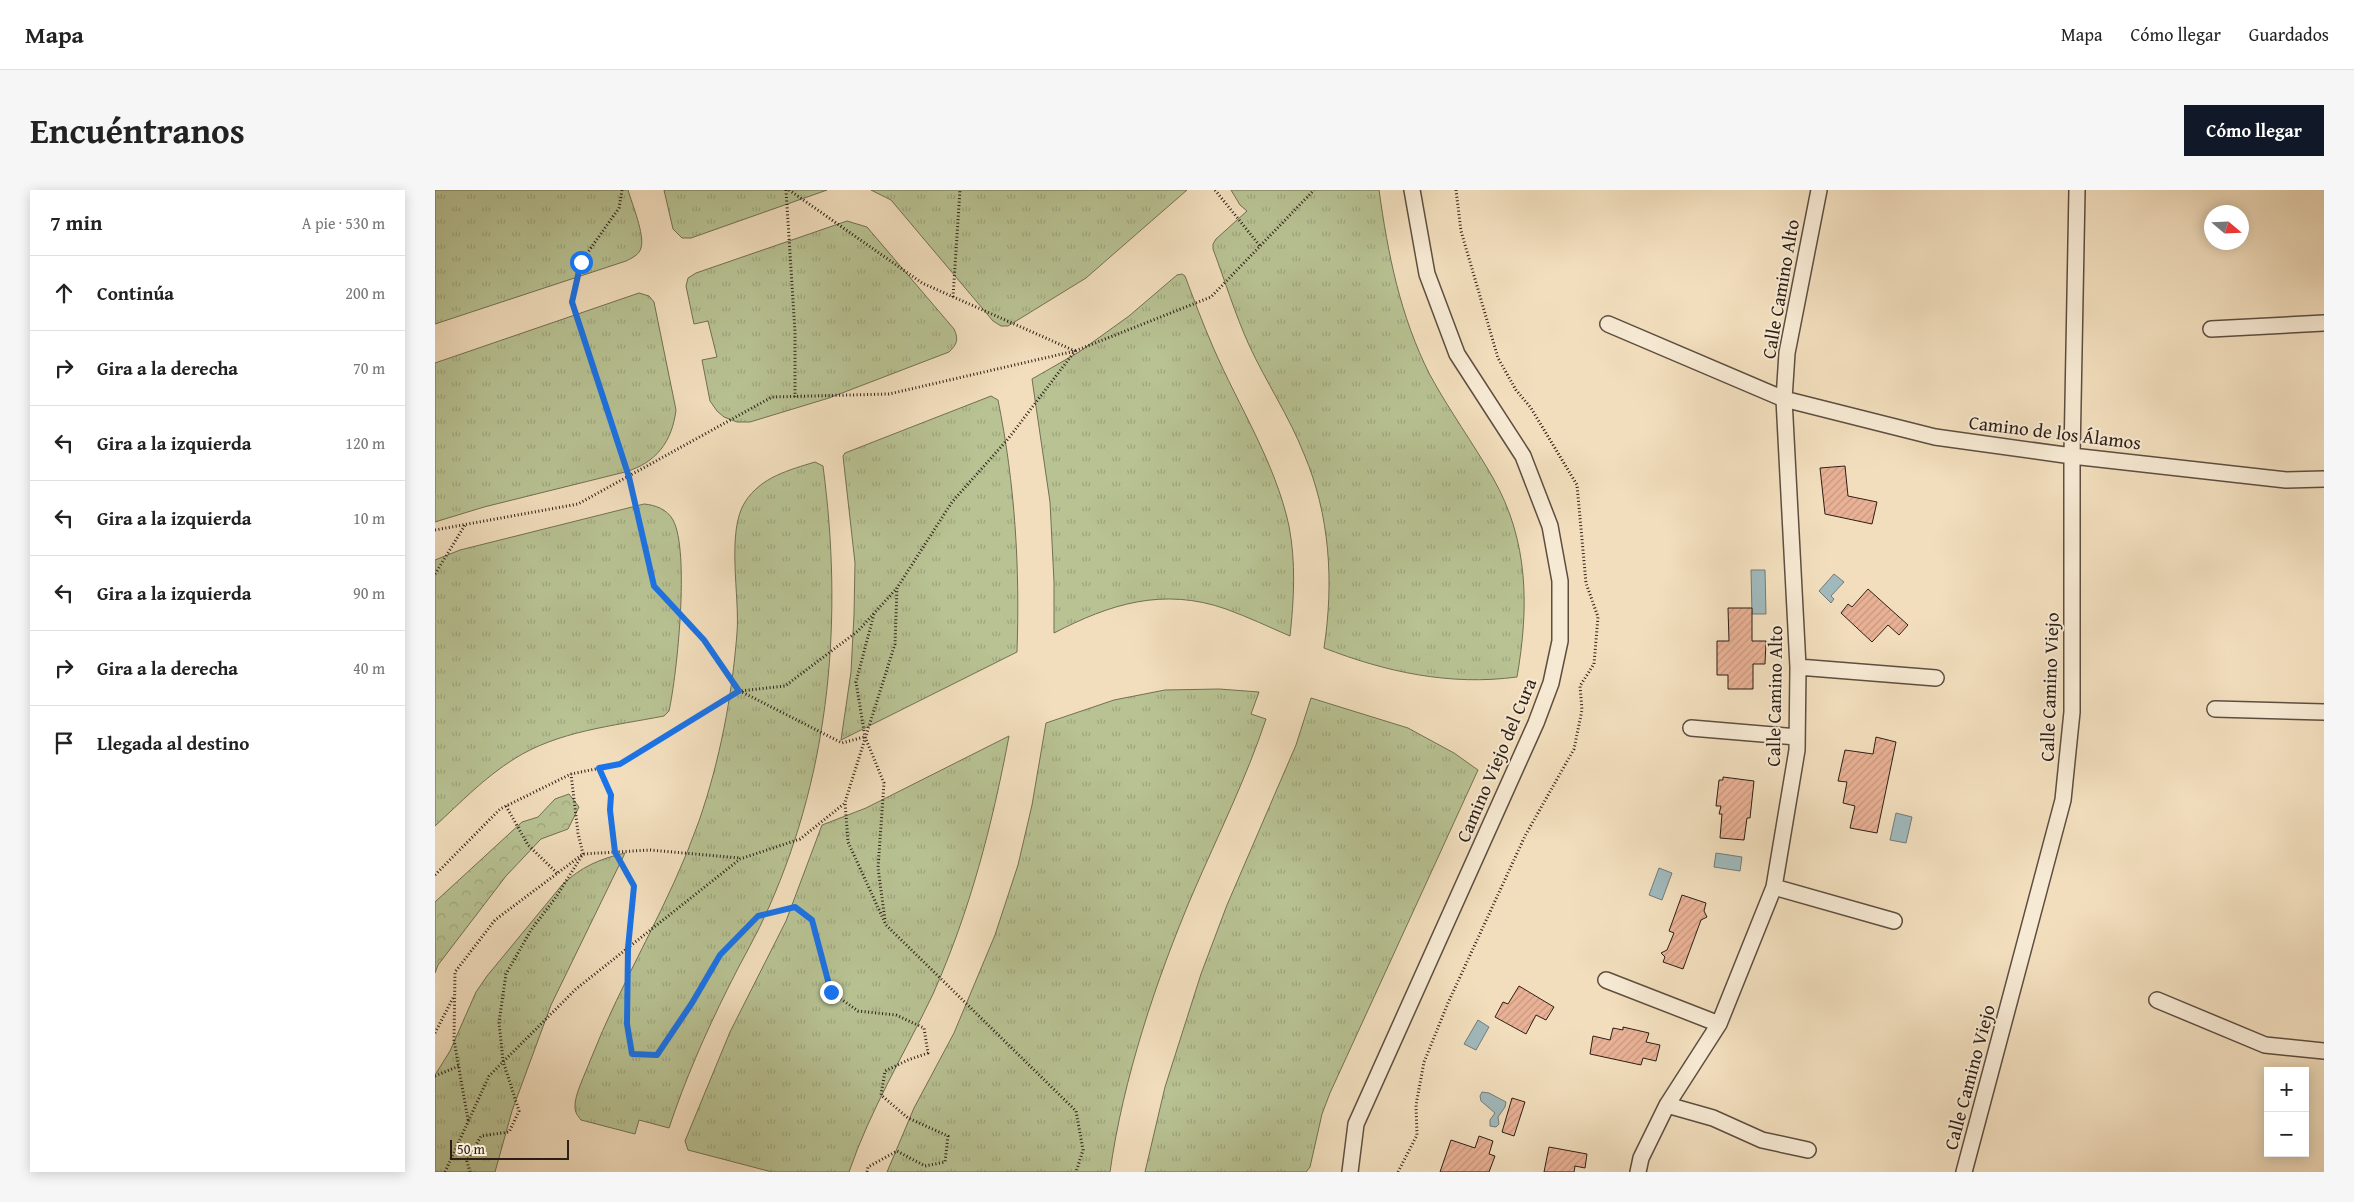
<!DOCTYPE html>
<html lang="es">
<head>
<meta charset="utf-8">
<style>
  :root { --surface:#fff; --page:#f6f6f6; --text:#222; --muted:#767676; --line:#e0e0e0; --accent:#111827 }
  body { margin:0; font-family:"Gentium Book Plus",serif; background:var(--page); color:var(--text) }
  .controls { position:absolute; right:15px; bottom:15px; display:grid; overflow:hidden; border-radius:0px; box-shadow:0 2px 12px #0003 }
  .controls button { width:45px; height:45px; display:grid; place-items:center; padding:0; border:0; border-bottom:1px solid var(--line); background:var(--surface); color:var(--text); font:25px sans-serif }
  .compass { position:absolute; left:1769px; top:15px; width:45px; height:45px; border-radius:50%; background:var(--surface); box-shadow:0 2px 12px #0003; rotate:109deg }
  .scale { position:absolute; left:15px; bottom:12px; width:119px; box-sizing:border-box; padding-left:5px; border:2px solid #2d1e16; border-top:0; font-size:14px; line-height:18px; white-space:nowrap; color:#2d1e16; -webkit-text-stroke:4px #f7ead4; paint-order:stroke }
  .stop { position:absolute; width:15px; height:15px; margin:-11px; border:4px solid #1a73e8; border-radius:50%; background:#fff }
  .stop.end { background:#1a73e8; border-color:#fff; box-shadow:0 1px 5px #0008 }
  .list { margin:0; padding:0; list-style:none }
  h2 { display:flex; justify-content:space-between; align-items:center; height:65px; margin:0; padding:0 20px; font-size:21px }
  h2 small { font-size:16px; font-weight:400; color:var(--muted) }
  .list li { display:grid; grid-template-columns:32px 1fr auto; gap:15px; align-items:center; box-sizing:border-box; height:75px; padding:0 20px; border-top:1px solid var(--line) }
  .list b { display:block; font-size:19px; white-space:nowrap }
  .list em { font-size:16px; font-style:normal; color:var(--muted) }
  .icon { flex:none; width:28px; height:28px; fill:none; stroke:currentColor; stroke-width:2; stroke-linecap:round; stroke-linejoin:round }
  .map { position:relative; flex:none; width:1889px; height:982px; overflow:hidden; border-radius:0px }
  header { display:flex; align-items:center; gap:30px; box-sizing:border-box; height:70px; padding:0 25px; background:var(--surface); border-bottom:1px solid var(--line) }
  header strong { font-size:24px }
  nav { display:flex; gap:28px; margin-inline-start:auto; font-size:18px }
  .intro { display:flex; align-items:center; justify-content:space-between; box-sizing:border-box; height:120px; padding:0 30px }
  h1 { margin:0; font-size:35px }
  .button { padding:12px 22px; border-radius:0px; background:var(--accent); color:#fff; font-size:18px; font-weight:700 }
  main { display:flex; gap:30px; padding:0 30px }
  aside { flex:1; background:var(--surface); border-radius:0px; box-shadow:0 2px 12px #0003 }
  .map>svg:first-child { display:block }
  .grass { fill:url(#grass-tufts); stroke:#727054 }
  .forest { fill:url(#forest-crowns); stroke:#727054 }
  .water { fill:#a0b9bc; stroke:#727b7a }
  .building { fill:url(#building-hatch); stroke:#2d1e16 }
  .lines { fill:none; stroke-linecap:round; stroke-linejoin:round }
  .street-casing { stroke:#5e4e40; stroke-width:18 }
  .path { stroke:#2d1e16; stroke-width:3; stroke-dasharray:1 2.5; stroke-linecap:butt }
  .street { stroke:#f7ead4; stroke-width:15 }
  .route { stroke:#1a73e8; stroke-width:6 }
  .labels { text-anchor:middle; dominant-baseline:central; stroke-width:4; stroke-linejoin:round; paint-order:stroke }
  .street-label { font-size:19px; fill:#2d1e16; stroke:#f7ead4 }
</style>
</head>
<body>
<header>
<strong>Mapa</strong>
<nav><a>Mapa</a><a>Cómo llegar</a><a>Guardados</a></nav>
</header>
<div class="intro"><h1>Encuéntranos</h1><a class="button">Cómo llegar</a></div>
<main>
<aside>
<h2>7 min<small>A pie · 530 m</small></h2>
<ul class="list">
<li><svg class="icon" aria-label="ahead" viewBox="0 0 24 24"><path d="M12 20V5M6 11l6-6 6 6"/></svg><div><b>Continúa</b></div><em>200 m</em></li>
<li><svg class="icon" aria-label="right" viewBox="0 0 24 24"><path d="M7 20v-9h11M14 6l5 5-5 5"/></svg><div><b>Gira a la derecha</b></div><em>70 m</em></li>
<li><svg class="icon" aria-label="left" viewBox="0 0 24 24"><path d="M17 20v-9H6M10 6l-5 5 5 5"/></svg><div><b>Gira a la izquierda</b></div><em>120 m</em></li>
<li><svg class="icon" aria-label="left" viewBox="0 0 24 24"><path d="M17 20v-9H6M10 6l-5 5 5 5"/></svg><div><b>Gira a la izquierda</b></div><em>10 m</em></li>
<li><svg class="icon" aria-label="left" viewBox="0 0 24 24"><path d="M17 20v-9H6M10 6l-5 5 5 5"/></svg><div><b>Gira a la izquierda</b></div><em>90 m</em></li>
<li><svg class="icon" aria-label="right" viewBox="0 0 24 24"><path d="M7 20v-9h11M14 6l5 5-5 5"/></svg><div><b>Gira a la derecha</b></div><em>40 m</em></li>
<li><svg class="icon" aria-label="arrive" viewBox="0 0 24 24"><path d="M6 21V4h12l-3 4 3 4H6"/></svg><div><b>Llegada al destino</b></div></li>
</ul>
</aside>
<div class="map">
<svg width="1889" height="982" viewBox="0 0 1889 982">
  <defs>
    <pattern id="grass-tufts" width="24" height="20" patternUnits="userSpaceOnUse" patternTransform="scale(1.25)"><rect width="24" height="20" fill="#b8c293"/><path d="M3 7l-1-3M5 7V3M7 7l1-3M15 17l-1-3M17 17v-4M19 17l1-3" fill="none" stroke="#9ea67e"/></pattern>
    <pattern id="forest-crowns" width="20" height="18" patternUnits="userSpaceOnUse" patternTransform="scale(1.25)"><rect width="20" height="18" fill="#b8c293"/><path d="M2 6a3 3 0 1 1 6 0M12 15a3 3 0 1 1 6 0" fill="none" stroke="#9ea67e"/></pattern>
    <pattern id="building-hatch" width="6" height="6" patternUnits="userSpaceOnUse" patternTransform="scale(1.25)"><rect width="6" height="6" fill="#e9b195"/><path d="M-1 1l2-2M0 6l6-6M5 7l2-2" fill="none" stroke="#c89880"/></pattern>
  </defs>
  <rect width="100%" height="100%" fill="#f2debd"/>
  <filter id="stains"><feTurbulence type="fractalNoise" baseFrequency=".004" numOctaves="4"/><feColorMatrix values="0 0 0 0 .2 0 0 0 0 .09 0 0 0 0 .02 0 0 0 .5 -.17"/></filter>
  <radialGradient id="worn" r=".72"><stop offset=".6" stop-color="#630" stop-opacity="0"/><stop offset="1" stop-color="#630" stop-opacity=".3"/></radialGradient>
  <path class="grass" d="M0,0H193C197,14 210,45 206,58C204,65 197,68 191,71L0,134Z
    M229,0H392L256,48H247L238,39Z
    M436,0H752L651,88L573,136H566L558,131L456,10Z
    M796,0H944C953,64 965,126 995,185C1014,220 1038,253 1058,288C1094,351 1094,418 1082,487C1015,496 951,482 889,458C899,392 895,325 869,264C854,226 831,192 814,155C800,124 790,91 778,59V54L781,49L812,21L805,15Z
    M412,31L432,37L519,139C524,150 522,154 514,162L394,208L315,232H302L289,227L282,221L275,211L267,170L282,167L273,131L259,134L251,96L253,88L261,83Z
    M747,84L750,86C759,110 768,134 778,157C804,217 840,272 854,336C861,373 859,409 855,446C834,437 813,427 791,419C728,397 675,414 619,443V392L615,312L597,189L644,162L694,126L742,85Z
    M204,103L214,106L219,112L241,220C237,252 221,273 190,282L49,317L0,332V173Z
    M556,206L563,210C580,294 585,377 582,462L406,550L416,482L419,425L420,373L408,266L410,263Z
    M380,272L388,276C408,427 396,577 334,717C322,745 306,771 293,798C270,844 250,890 234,938L204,930L200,944L146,930C143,926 140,923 140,917C139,906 151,882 155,871C187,789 235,714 264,631C285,570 297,507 302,443C305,406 291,342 310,312C326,287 354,280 380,272Z
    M209,314C220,315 232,319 238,330C255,361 242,485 234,521L229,526C178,536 123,541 79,569C50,587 25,613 0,636V370L25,360Z
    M784,499L824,502L816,524L831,529C811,589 783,645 758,703C721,790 688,889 675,982H452L479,918L519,843L560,745L583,675L597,615L611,533L679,510L730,500Z
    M876,508L973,538L1019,563L1043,580L895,903L887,924L875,977L871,982H710L730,897L766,784L792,715L861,555Z
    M574,546C557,636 535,721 498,804C470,863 435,920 414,982H337L253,960L250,951L295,842L351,731L387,635L431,618Z
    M190,663L116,815L77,921L60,982H0V885L15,861L41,802L52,786L127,695C146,677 164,669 190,663Z"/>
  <path class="forest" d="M134,604L144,617L133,639L106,649L71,686L3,775L0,783V712L87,632L103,627L120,609Z"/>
  <path class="water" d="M1316,380H1330L1331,424H1317Z
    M1399,384L1409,392L1396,406L1399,409L1396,413L1384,401Z
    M1461,623L1477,627L1471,653L1455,650Z
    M1281,663L1307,667L1305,681L1279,677Z
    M1224,678L1237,683L1227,710L1214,705Z
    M1043,830L1054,837L1041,860L1029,854Z
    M1047,902L1054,903L1071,912L1070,917L1063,927L1064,934L1061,937L1055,936V930L1060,923L1046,911L1045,906Z"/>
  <path class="building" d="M1410,276L1413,306L1442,312L1437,334L1390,324L1385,278Z
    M1433,399L1473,435L1464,445L1453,435L1437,452L1406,423L1413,414L1417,417Z
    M1293,418H1317V451H1331L1330,474H1318V499H1293V485H1282V451H1294Z
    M1441,547L1461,552L1442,643L1415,638L1420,616L1408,613L1412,592L1403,591L1410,560L1438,564Z
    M1288,587L1319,591L1315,628H1312L1309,650L1285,648L1287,624H1284L1286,616H1281L1284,590H1288Z
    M1247,705L1271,713L1269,721L1272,727L1266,730L1248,779L1228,772L1230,767L1226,763L1232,760L1239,743L1234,741Z
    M1084,796L1119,817L1111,830L1101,825L1091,844L1060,827L1068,812L1073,814Z
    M1188,837L1214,843L1211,852L1225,855L1221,871L1208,868L1206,875L1155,864L1158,846L1175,850L1178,838L1188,840Z
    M1077,908L1090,912L1079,946L1067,942Z
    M1044,946L1058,951L1054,964L1060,966L1054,982H1005L1016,950L1040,958Z
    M1114,957L1152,964L1150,978L1140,976L1139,982H1109Z"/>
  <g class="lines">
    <g class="street-casing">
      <path id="street" d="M1173,134L1349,209L1500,247L1637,266L1851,290L1889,289
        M1776,139L1889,133
        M1363,477L1501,488
        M1780,519L1889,522
        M1256,538L1362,547
        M1339,697L1459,731
        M1171,790L1284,834
        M1722,810L1830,855L1889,861
        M1232,915L1278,928L1327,950L1373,960
        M915,982L921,934L1101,533L1116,493L1125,451V391L1115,336L1088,266L1022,164L992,84L977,0
        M1203,982L1206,968L1232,915L1284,834L1339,697L1362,560L1363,477L1349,209L1352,163L1384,0
        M1529,982L1628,610L1637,522V266L1642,0"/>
    </g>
    <path class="path" d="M187,0L184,18L146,72L137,112L194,287L219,396L269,450L305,501L407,553L429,547
      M351,0L360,142V207
      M354,0L487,93L640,161L573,249L517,312L462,398L460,454L410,612L413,652L451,735L641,921L648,960L641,982
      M780,0L825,56
      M518,107L525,0
      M0,340L143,314L337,207L454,204L640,161L776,107L879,0
      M0,384L30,335
      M439,424L421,492L430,547L449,593L443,678L450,730
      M164,578L175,605V620L180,662L199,696L193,758L192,834L197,864L222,865L257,813L285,765L323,727L360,717L377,730L396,802L423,821L461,825L489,838L493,863L473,870L450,881L446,905L473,928L513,946L510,972L490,976L462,961L433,977L432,982
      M71,616L93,655L122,683
      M0,685L65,619L136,584L185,574L305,501L350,496L423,441L462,398
      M0,843L19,806
      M0,886L24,876
      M33,930L19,850L20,782L60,730L148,664L215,660L305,668
      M10,982L54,886L141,799L305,669L365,649L410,613
      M35,982L32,971L46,946L74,942L84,921L68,871L64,832L71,784L96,740L121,707L148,664L143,643L136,584
      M963,982L982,945L981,915L989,872L1013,813L1090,646L1139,559L1147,520L1145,496L1159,474L1163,427L1151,393L1142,295L1096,218L1081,200L1063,168L1026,41L1021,0"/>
    <use href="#street" class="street"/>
  </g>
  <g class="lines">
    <path class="route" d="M146,72L137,112L194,287L219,396L269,450L304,501L185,574L164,578L176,605L175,620L180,662L199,696L193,758L192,834L197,864L222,865L257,813L285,765L323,726L360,717L377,730L396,802"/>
  </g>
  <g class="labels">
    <g class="street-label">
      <text transform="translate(1345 99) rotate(-80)">Calle Camino Alto</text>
      <text transform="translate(1620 242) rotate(7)">Camino de los Álamos</text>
      <text transform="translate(1614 497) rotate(-88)">Calle Camino Viejo</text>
      <text transform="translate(1339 506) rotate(-89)">Calle Camino Alto</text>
      <text transform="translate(1061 570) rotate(-67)">Camino Viejo del Cura</text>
      <text transform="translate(1534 887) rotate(-75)">Calle Camino Viejo</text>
    </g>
  </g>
  <rect width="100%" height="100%" filter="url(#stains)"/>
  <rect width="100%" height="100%" fill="url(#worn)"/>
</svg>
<div class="controls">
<button>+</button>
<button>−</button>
</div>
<svg class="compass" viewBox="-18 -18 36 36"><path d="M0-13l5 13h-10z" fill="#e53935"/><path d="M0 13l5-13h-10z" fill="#767676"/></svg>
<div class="scale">50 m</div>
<div class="stop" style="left:146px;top:72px"></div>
<div class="stop end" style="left:396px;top:802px"></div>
</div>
</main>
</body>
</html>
